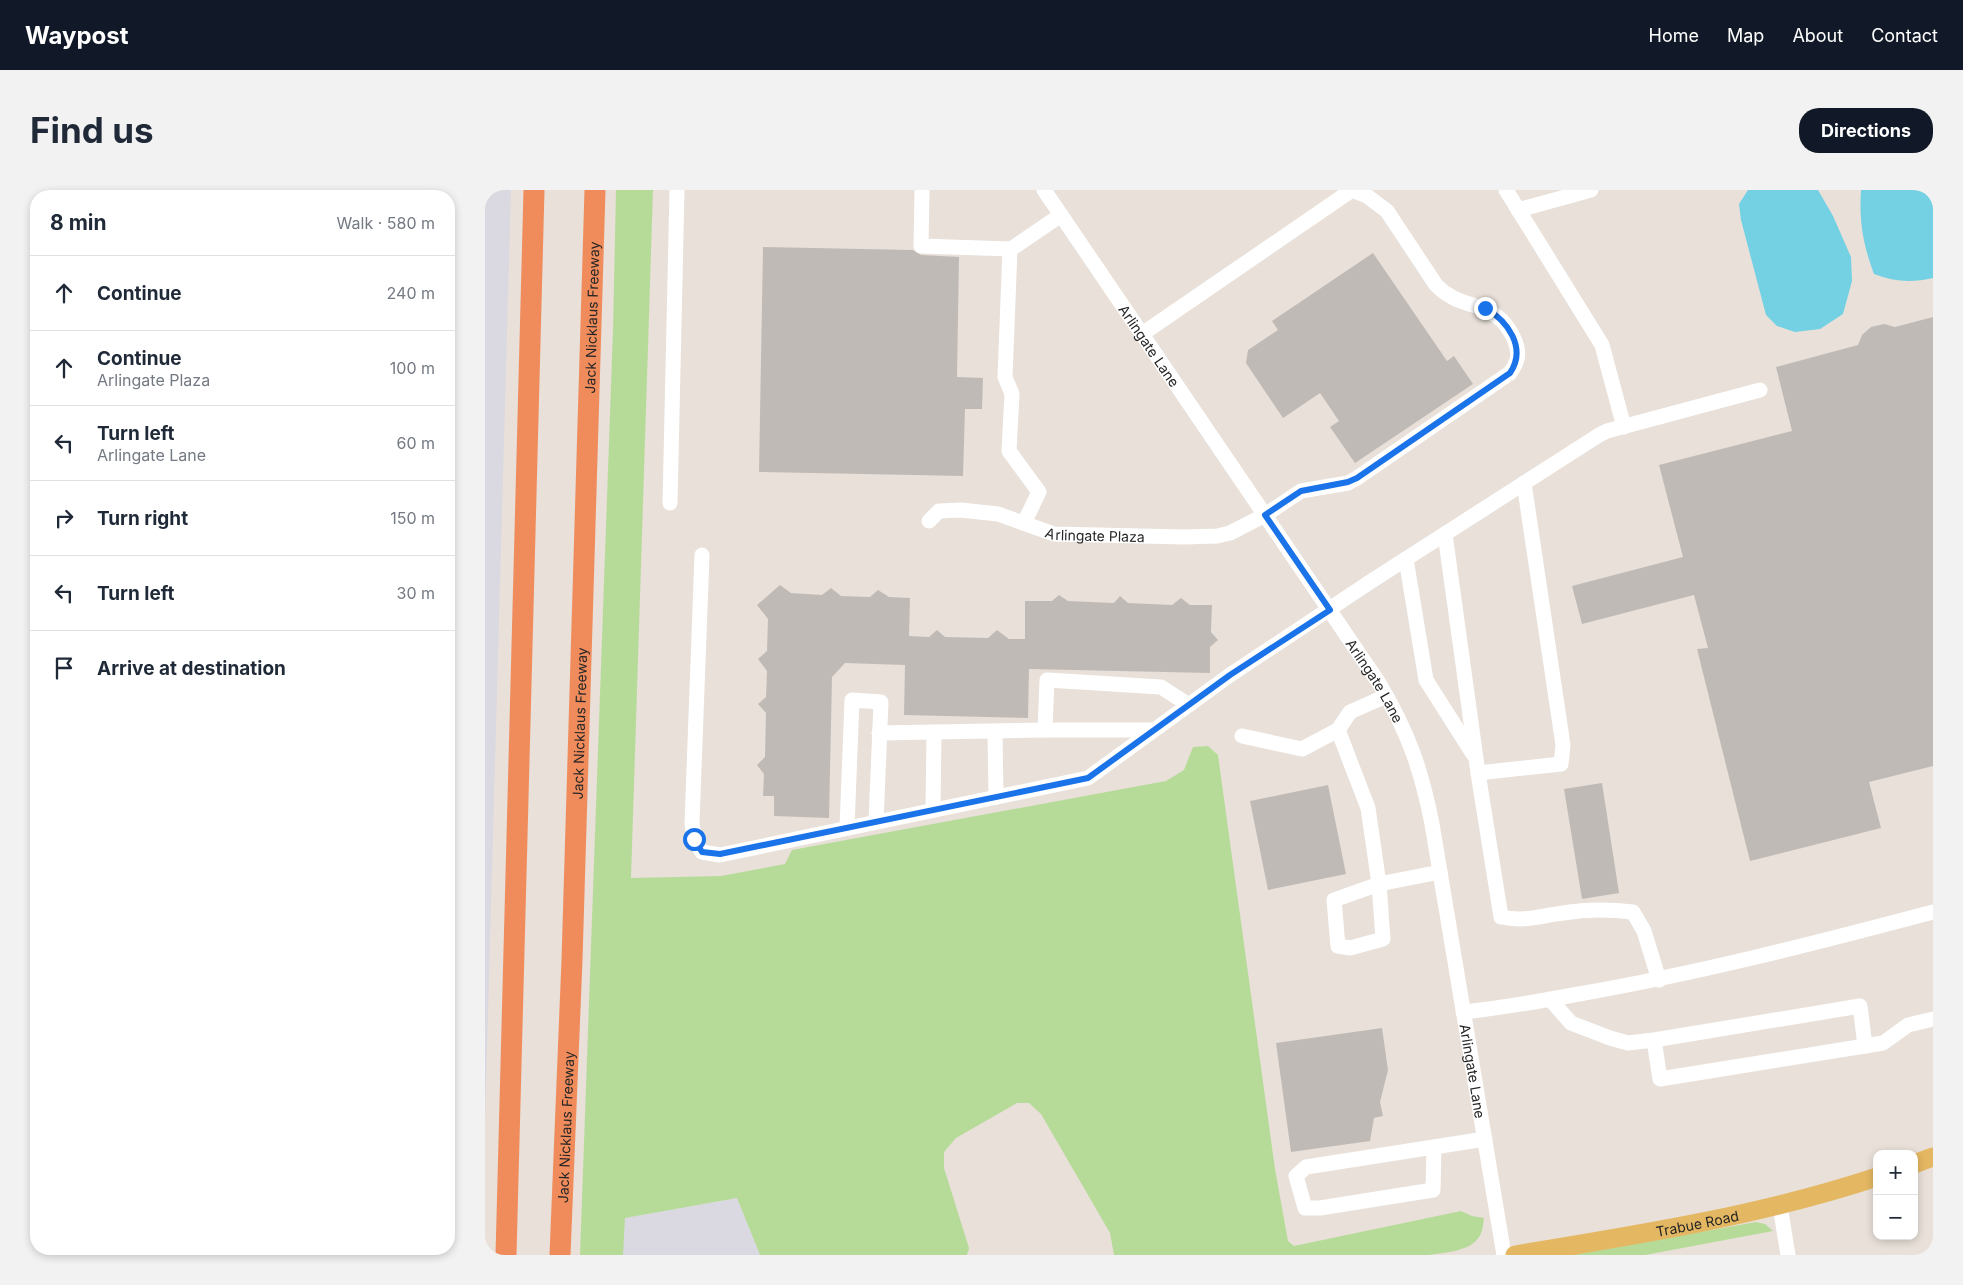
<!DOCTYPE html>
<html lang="en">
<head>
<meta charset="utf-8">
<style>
  :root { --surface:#fff; --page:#f2f2f3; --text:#1f2937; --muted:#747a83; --line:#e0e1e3; --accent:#111827 }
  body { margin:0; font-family:Inter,sans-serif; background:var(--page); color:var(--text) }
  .controls { position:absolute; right:15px; bottom:15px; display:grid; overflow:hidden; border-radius:10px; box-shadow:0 2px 8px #0003 }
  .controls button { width:45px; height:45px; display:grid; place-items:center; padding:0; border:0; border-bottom:1px solid var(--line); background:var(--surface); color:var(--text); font:25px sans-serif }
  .stop { position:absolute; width:15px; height:15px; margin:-11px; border:4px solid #1a73e8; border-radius:50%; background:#fff }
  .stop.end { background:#1a73e8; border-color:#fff; box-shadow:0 1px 5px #0008 }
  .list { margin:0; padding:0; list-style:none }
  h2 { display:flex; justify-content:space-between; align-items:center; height:65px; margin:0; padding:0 20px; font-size:21px }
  h2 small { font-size:16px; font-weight:400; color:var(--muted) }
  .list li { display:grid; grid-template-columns:32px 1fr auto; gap:15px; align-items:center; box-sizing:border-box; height:75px; padding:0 20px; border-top:1px solid var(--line) }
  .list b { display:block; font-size:19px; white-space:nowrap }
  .list p { margin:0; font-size:16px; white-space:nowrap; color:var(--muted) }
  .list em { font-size:16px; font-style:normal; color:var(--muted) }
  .icon { flex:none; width:28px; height:28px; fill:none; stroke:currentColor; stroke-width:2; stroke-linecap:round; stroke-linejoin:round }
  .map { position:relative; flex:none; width:1448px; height:1065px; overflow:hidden; border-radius:20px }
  header { display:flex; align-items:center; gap:30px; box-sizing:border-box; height:70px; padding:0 25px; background:var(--accent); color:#fff }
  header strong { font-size:24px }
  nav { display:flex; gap:28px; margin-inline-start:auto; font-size:18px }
  .intro { display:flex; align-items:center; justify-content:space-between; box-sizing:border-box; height:120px; padding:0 30px }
  h1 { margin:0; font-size:35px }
  .button { padding:12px 22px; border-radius:20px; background:var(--accent); color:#fff; font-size:18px; font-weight:700 }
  main { display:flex; gap:30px; padding:0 30px }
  aside { flex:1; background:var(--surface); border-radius:20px; box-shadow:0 2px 8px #0003 }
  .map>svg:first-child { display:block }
  .industrial { fill:#dad9e1 }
  .green { fill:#b6db99 }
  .water { fill:#73d1e3 }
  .building { fill:#c0bab6 }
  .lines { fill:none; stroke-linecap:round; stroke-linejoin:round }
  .minor { stroke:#fff; stroke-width:15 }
  .major { stroke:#e4b862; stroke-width:19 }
  .highway { stroke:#f08c5c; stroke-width:21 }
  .route { stroke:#1a73e8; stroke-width:6 }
  .labels { text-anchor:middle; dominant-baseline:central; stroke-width:4.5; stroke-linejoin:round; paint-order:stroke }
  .street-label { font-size:14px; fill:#262626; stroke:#fff }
</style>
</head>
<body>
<header>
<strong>Waypost</strong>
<nav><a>Home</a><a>Map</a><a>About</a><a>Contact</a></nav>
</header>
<div class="intro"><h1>Find us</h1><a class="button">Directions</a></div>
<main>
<aside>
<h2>8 min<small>Walk · 580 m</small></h2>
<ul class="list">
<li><svg class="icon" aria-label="ahead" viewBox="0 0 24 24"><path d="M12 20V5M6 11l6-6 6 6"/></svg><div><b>Continue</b></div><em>240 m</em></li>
<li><svg class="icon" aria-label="ahead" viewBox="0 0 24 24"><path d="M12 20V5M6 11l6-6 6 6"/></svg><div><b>Continue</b><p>Arlingate Plaza</p></div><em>100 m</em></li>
<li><svg class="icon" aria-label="left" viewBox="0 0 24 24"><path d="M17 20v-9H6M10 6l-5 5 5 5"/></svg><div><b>Turn left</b><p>Arlingate Lane</p></div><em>60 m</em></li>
<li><svg class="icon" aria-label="right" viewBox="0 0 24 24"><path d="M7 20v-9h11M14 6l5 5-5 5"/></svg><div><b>Turn right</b></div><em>150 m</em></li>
<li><svg class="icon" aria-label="left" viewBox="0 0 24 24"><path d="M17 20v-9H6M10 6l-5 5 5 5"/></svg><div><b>Turn left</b></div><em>30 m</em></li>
<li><svg class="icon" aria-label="arrive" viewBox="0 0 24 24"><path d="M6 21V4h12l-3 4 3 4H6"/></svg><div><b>Arrive at destination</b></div></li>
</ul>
</aside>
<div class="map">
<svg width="1448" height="1065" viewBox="0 0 1448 1065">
  <rect width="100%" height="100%" fill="#e8e0d9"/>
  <path class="industrial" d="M0,0H26L0,931Z
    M252,1008L275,1065H138L139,1028Z"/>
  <path class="green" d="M131,0H168L146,688L236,686L300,674L307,660L681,591L699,580L708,557L723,556L733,565L790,979L803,1051L809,1056L976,1021L987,1026L999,1028C998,1033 998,1039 996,1043C989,1062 960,1062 944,1065H629L625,1043L556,924L544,913H532L471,948L459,962V978L484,1058L482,1065H275L252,1008L140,1028L138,1065H95L128,140Z
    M1271,1032L1280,1034L1288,1041L1160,1065H1087Z"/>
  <path class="water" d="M1263,0H1333L1348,26L1366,67L1367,91L1358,124L1335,139L1310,142L1292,136L1281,125L1256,30L1254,14Z
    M1376,0H1448V88C1427,93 1409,92 1389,84C1378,55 1374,31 1376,0Z"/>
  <path class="building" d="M278,57L428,60L436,65L474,67L472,187L498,188L497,219H480L478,286L274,282Z
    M888,63L962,171L969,166L988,194L870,273L845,237L854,231L835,203L798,228L761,173L763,160L793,140L787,131Z
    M1448,127V576L1384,592L1396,638L1265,671L1212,459L1223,458L1209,405L1097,434L1087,396L1198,367L1174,275L1307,241L1291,177L1373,155L1377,145L1386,137L1399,134L1410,137Z
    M295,395L306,403L337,405L346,398L356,406L385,407L393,400L404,407L425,408L424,446L444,447L452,440L460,447L503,448L512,440L524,449H540V411H567L574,405L583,411L629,413L635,406L643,413L687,415L696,408L705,415H727L726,442L733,450L725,457V483L544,479L543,528L419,525L420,475L360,473L347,487L344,628L289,626V606H278L279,584L272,575L280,567L281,523L273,514L281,507L282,481L273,469L282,461L283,429L272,415Z
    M1117,593L1134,703L1097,709L1079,599Z
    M843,595L861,684L783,700L765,611Z
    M897,838L903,880L895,912L898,926L889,928L885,951L806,962L791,853Z"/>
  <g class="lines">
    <g class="minor">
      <path d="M437,0L436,56L526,59L576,25"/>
      <path id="s1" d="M559,0L894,493C923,542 936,578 947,634L1019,1065"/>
      <path d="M1021,0L1117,155L1139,237"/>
      <path d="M1033,20L1106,0"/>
      <path d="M525,59L520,187L527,204L524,261L554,302L539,333"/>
      <path d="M657,144L867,0"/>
      <path d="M1039,293L1078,555L1076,574L993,583L1016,727C1040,732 1054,726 1078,723C1101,719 1124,719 1148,722L1159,741L1174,790"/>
      <path d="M185,313L192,0"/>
      <path id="s2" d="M444,331L454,321L476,320L513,324L569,344L699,347L732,346L745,343L780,325L816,301L863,293L872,288L1025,183C1033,172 1035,164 1030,151C1012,107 977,123 951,95L902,21L882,6L867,0"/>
      <path d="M960,344L993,583"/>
      <path d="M217,365L207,633L209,649L217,662L235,665L603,588L745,485L885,392L1114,245L1122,241L1275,200"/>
      <path d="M921,369L941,490L988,564"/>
      <path d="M560,540H668"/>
      <path d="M853,540L865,522L901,506"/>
      <path d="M510,541L511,607"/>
      <path d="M394,543L560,540L562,490L676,497L704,515"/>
      <path d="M757,546L817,559L853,540L883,618L894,694L898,749L865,758L853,756L849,710L894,694L955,682"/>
      <path d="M448,620L449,543"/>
      <path d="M362,638L367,510L396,512L391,632"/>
      <path d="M1065,809L1086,833L1125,848L1143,853L1169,850L1375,816L1380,856L1175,889L1169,850"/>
      <path d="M978,822C1017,818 1056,811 1094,804C1214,783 1331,753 1448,722"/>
      <path d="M1380,856L1398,853L1423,835L1448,829"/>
      <path d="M949,957L948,1000L835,1018H820L811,986L821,977L1000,949"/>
      <path d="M1295,1016L1303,1065"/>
    </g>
    <g class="major">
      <path d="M1429,974L1448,967"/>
      <path id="s3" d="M1030,1065C1152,1045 1274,1026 1392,987"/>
    </g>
    <g class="highway">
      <path d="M21,1065L49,0"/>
      <path id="s4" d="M75,1065L87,770L110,0"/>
    </g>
  </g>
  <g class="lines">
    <path class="route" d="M209,649L217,662L235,664L603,588L745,485L845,420L780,325L816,301L863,292L872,288L1025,183C1042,158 1023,131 1000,118"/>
  </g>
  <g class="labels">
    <g class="street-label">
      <text stroke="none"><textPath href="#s4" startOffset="938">Jack Nicklaus Freeway</textPath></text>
      <text stroke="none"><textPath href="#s1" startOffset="188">Arlingate Lane</textPath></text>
      <text stroke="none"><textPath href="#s2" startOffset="174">Arlingate Plaza</textPath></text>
      <text stroke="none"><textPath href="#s1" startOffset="592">Arlingate Lane</textPath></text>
      <text stroke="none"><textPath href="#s4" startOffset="532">Jack Nicklaus Freeway</textPath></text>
      <text stroke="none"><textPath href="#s1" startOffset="998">Arlingate Lane</textPath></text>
      <text stroke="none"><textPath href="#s4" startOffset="128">Jack Nicklaus Freeway</textPath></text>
      <text stroke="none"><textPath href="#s3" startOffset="185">Trabue Road</textPath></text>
    </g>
  </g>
</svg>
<div class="controls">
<button>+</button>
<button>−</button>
</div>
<div class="stop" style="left:209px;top:649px"></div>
<div class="stop end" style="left:1000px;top:118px"></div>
</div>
</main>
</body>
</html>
